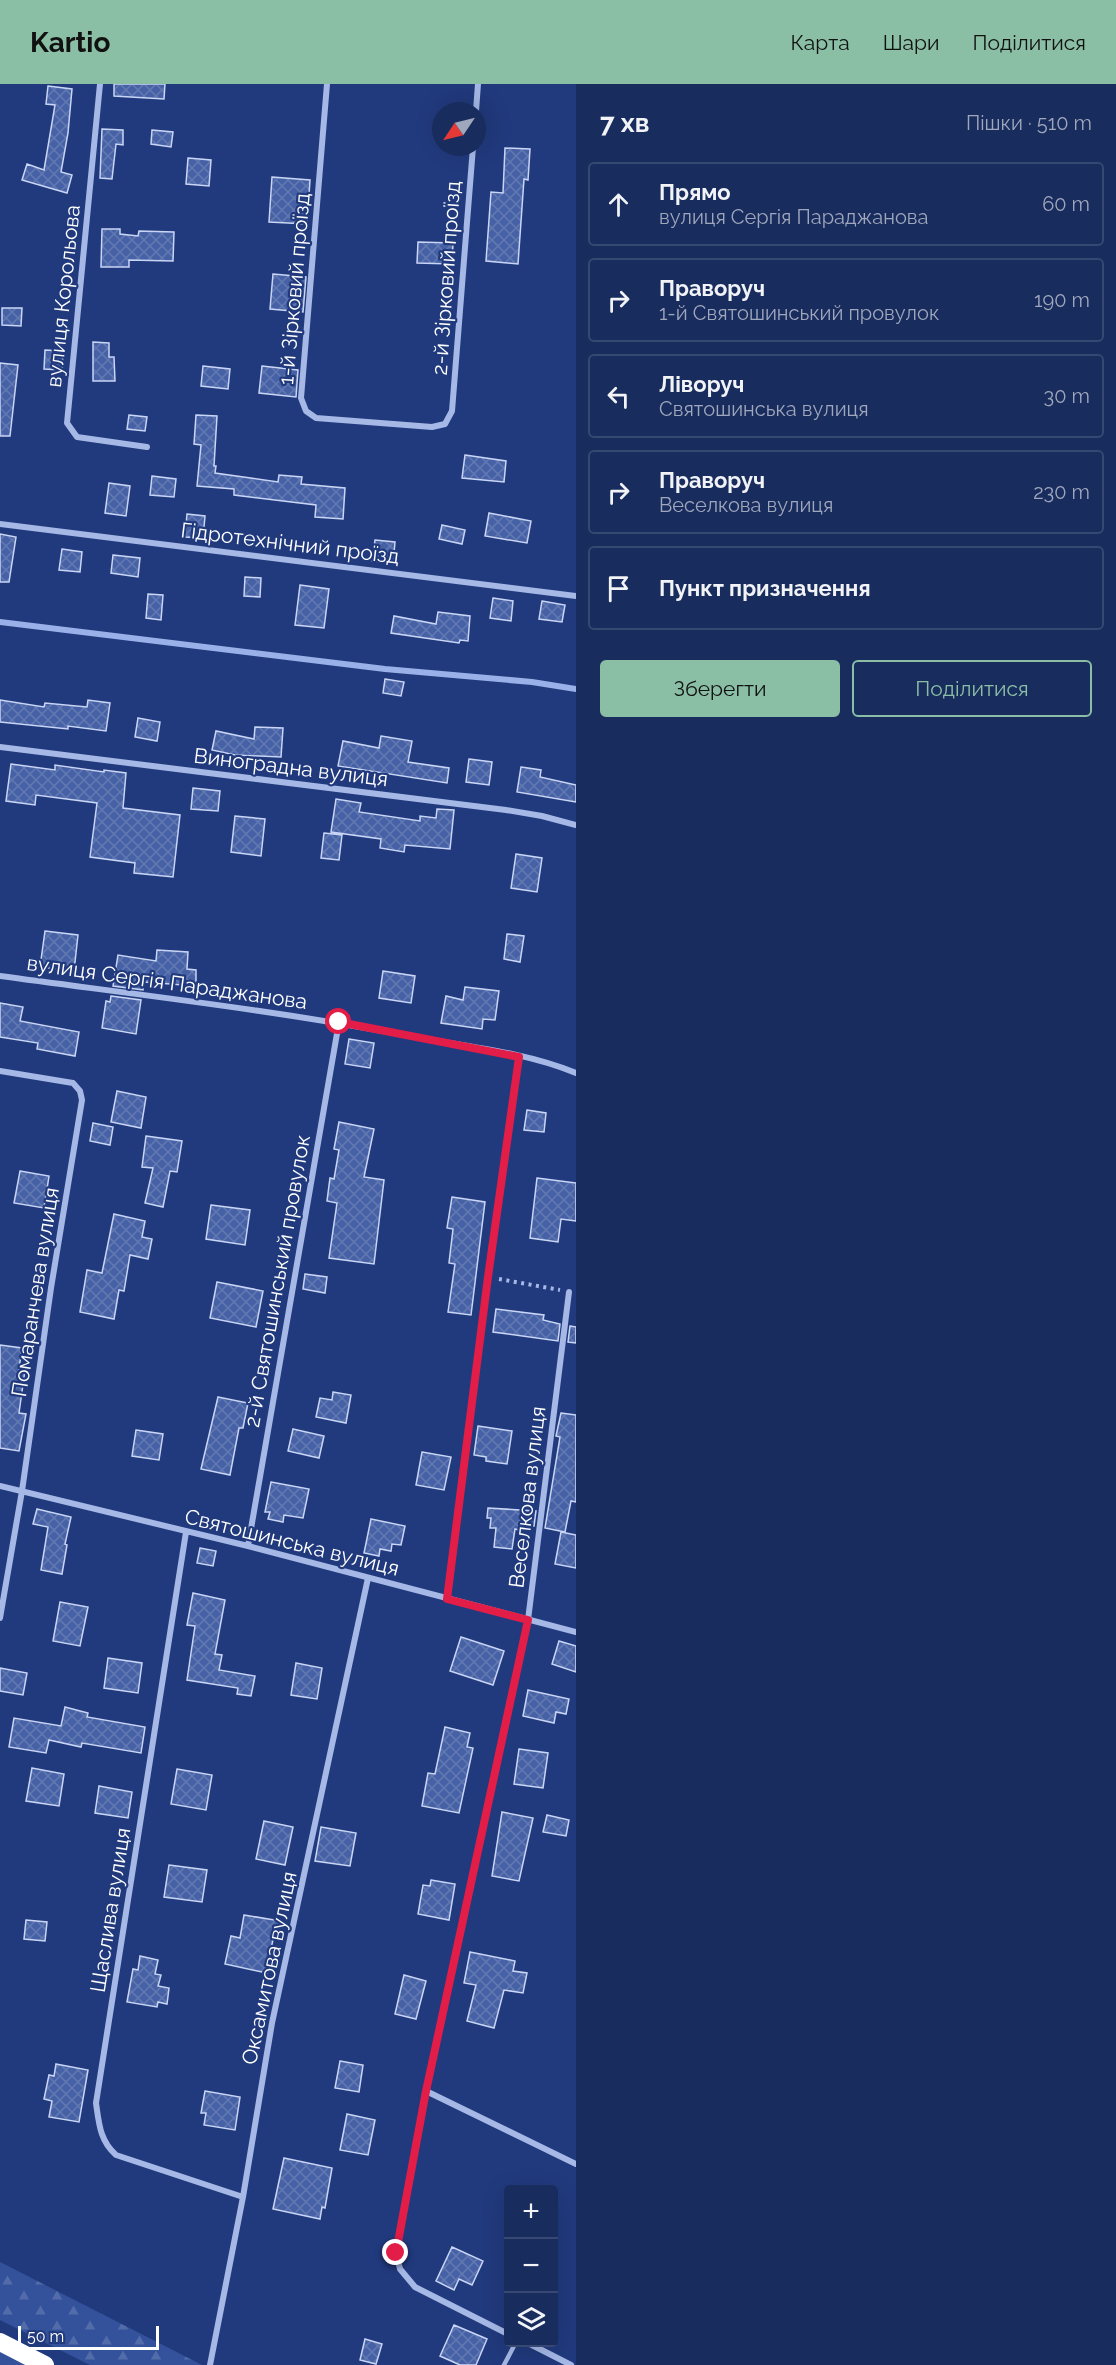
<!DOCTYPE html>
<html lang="uk">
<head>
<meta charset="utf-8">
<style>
  :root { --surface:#192c5e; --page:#263867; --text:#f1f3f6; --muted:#9fa7bc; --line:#374873; --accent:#8abfa5 }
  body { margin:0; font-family:Raleway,sans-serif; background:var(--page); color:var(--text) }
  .controls { position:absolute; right:18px; bottom:18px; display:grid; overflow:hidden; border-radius:6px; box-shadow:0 6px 24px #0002 }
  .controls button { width:54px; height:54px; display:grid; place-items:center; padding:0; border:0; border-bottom:2px solid var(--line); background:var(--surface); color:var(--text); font:30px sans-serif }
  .compass { position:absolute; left:432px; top:18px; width:54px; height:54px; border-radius:50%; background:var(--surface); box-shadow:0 6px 24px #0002; rotate:235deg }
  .scale { position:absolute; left:18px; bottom:15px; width:141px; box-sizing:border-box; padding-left:6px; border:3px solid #fff; border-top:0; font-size:16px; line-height:21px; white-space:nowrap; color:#fff; -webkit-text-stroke:4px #213a7d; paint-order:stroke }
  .stop { position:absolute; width:18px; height:18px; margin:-14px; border:4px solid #e11d48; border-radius:50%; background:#fff }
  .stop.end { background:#e11d48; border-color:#fff; box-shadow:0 2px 6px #0008 }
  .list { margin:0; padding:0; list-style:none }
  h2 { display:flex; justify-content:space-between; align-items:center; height:78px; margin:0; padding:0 24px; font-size:26px }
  h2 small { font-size:20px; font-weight:400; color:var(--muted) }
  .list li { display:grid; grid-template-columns:39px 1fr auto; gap:18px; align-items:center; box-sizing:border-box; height:84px; margin:0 12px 12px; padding:0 12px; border:2px solid var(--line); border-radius:6px }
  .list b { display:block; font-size:22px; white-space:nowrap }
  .list p { margin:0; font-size:20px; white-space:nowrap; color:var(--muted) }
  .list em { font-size:20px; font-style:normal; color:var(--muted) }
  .actions { display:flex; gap:12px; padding:18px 24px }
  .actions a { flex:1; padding:14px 0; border:2px solid var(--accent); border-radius:6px; text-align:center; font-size:21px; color:var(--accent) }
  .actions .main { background:var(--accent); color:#111 }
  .icon { flex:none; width:33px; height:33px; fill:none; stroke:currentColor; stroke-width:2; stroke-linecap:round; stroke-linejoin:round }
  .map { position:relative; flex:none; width:576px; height:2281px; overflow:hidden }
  header { display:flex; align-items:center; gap:36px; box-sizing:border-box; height:84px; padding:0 30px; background:var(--accent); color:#111 }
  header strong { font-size:28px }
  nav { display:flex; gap:33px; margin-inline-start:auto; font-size:21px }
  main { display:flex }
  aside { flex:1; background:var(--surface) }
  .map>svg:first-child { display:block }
  .green { fill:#34529b }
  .forest { fill:url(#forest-firs) }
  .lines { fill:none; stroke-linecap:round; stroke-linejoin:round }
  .stream { stroke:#99b1e8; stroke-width:6 }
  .building { fill:url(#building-cross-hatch); stroke:#c9d5f5; stroke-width:1.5 }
  .path { stroke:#a5b8e6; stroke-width:4; stroke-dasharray:3 4.5; stroke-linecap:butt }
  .lane { stroke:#a5b8e6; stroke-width:4.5 }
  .street { stroke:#a5b8e6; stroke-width:6 }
  .highway { stroke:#fff; stroke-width:18 }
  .route { stroke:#e11d48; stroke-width:8 }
  .labels { text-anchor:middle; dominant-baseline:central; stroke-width:4.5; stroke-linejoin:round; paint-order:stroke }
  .street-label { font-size:21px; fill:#fff; stroke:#213a7d }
</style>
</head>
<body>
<header>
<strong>Kartio</strong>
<nav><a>Карта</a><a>Шари</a><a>Поділитися</a></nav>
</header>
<main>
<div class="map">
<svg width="576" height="2281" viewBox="0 0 576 2281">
  <defs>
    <pattern id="forest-firs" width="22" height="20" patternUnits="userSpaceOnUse" patternTransform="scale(1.5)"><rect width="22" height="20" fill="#34529b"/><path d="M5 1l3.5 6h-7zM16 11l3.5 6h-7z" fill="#526caa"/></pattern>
    <pattern id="building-cross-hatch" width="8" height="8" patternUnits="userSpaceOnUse" patternTransform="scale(1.5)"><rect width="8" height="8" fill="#4661a5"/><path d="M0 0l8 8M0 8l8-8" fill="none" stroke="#6279b2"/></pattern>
  </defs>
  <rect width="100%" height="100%" fill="#213a7d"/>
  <path class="green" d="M0,2258L45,2281H0Z"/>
  <path class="forest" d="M0,2178L202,2281H90L0,2236Z"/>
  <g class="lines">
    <path class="stream" d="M0,538L385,585L532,598L576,605"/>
  </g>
  <path class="building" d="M114,0H165L164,15L114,12Z
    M48,2L72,5L68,49L61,88L72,91L67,109L22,96L27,80L44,86L55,21L46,20Z
    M102,45L123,46V61L116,60L112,95L100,94Z
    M152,46L173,48L171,63L151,60Z
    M505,64L530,65L528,96L524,95L518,180L486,177L491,108L503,109Z
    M188,74L211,76L209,102L186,100Z
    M272,93L310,96L307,140L269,138Z
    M102,145H120V150L138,152L139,147L174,148L173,177L129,176V183H101Z
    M418,158L453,159L452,180L417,179Z
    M273,190L306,193L303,228L270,225Z
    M2,224H22L21,242L2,241Z
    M93,258L109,259V273H114L115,297H93Z
    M45,266L63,267L62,286L44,285Z
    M0,279L18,281L10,352H0Z
    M203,282L230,285L228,305L201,302Z
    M262,282L298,286L296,313L259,309Z
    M129,331L147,333L145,347L127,345Z
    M196,331L217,332L214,382H216L215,389L278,398L279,391L302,393L301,400L345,404L343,435L315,433L316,421L234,411V405L197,402L201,361L194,360Z
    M465,371L506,377L504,398L462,394Z
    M152,392L176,395L174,413L150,411Z
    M109,399L130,402L126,432L105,429Z
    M489,429L531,437L527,459L485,452Z
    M187,430L205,432L203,454L185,453Z
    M442,441L465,446L462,460L439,455Z
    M0,450L16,453L9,498H0Z
    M375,456L395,458L393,480L372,477Z
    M62,465L82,468L80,488L59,486Z
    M113,471L140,474L138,493L111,489Z
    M245,493L261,494L260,513L244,512Z
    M300,501L329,505L324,544L295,541Z
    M148,510L163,511L161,536L146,534Z
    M493,514L513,517L511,537L490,534Z
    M542,517L565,521L562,538L539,535Z
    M438,528L470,532L468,557L460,556L459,559L391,549L394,532L436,540Z
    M385,595L404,598L401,612L383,609Z
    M0,616L44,623L45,619L87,623L88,616L110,619L106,647L68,642V645L0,638Z
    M138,634L160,638L157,657L135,653Z
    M255,643L283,644L281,673L235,671L212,666L216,647L254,655Z
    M381,652L412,657L408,678L449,684L447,699L338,682L343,657L379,664Z
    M469,675L492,678L489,701L466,698Z
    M11,680L55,686V681L104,688V686L126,689L123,724L180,731L173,793L134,789L135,779L90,773L97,719L36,711L35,721L6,717Z
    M521,683L541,686L540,693L576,701V718L517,708Z
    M193,704L220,707L218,727L191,725Z
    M336,715L361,719L359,728L420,737V732L436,734L437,725L454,726L450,765L405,761L404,768L380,764L381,755L331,748Z
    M235,732L265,735L261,772L231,768Z
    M324,749L342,751L339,776L321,774Z
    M516,770L542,774L537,808L511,804Z
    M45,847L78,851L74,887L40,883Z
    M507,850L524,852L520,878L504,875Z
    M157,866L188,868L187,885L196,886V902L144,898L143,906L113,902L118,871L156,877Z
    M383,887L415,892L411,919L379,914Z
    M465,903L499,907L495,936L483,935L482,945L441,939L446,912L463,916Z
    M111,912L141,916L136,950L102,944L106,917L110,918Z
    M0,919L23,923L20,937L79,948L75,972L37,965L38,959L0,953Z
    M349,955L374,959L370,984L345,980Z
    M117,1007L146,1013L141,1044L111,1038Z
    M527,1026L546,1029L544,1048L524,1046Z
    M339,1038L374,1045L364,1093L384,1096L374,1180L329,1174L337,1119L327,1117L330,1094L334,1095L339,1066L334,1065Z
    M93,1039L113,1043L110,1061L90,1057Z
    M146,1052L182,1057L177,1088L170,1087L163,1123L145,1119L153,1084L142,1083Z
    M20,1087L49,1092L44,1124L14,1119Z
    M537,1094L576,1099V1137L561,1135L558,1158L530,1154Z
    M452,1113L485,1118L471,1231L448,1228L455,1180L449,1179L453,1145L447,1144Z
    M211,1121L250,1126L245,1161L206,1155Z
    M114,1130L145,1137L142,1153L152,1155L148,1175L130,1171L124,1207L119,1206L114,1235L80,1228L87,1186L102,1189Z
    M305,1190L327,1193L325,1209L303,1205Z
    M217,1198L263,1207L256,1243L210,1234Z
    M496,1225L544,1231L543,1236L560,1240L558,1257L493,1248Z
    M570,1242L576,1243V1259L568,1258Z
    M0,1261L22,1264L19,1285L25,1286L19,1329L26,1330L19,1367L0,1364Z
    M333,1308L351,1311L346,1339L316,1333L320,1314L332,1316Z
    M218,1313L248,1319L243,1344H239L230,1391L201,1385Z
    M561,1329L576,1331V1418L571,1417L565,1448L545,1444L560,1353L556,1352Z
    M478,1342L512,1347L507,1380L486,1377V1373L474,1371Z
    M293,1345L324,1352L319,1374L288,1367Z
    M136,1346L163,1350L159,1376L132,1372Z
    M422,1368L451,1373L444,1406L416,1401Z
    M271,1398L309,1405L303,1434L284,1431L283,1438L268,1435L270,1428H265Z
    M488,1424L536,1427L534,1442L520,1440L519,1446L515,1445L512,1465L494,1463L496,1444H490L491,1434H487Z
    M37,1425L71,1433L65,1460L67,1461L62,1490L41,1486L48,1443L33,1440Z
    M371,1435L405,1442L401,1461L392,1460L391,1467L380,1465L379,1472L364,1469Z
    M561,1448L576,1451V1484L555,1480Z
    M200,1464L216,1467L213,1482L197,1479Z
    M193,1509L225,1516L215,1570L222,1571L219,1586L255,1592L251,1612L237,1610L238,1604L187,1596L195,1542L187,1541Z
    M60,1518L88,1523L80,1562L53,1557Z
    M461,1553L504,1567L493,1601L450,1587Z
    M559,1557L576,1562V1588L552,1580Z
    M108,1574L142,1579L138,1609L104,1604Z
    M296,1579L322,1584L317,1615L291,1611Z
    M0,1584L27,1589L23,1611L0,1607Z
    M528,1606L569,1615L566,1630L556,1628L554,1639L523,1632Z
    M65,1623L88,1629L87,1633L145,1643L141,1669L82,1659L81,1663L49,1656L46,1669L9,1663L14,1634L61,1642Z
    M445,1643L470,1649L467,1663L473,1664L459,1729L422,1722L428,1689L435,1690Z
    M519,1665L548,1669L543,1704L514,1700Z
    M32,1684L64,1690L59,1722L26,1717Z
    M177,1685L212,1691L206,1726L171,1720Z
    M99,1702L132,1708L128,1734L95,1729Z
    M502,1728L533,1734L519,1797L492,1792Z
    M547,1731L569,1736L566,1752L543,1748Z
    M264,1737L293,1743L285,1781L256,1775Z
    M321,1743L356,1749L350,1782L315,1777Z
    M169,1781L207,1786L202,1818L164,1813Z
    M431,1796L455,1800L449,1836L418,1830L423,1801L430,1802Z
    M244,1831L281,1837L278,1856L273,1855L267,1889L225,1880L231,1852L240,1854Z
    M26,1836L47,1838L45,1857L24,1855Z
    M470,1868L515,1877L513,1887L527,1889L523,1909L504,1906L494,1944L467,1937L476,1901L464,1899Z
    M140,1872L158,1876L155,1890L161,1891L158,1902L169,1904L167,1920L158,1918L157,1923L127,1918L133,1885L138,1886Z
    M404,1891L426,1897L416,1935L395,1930Z
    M340,1977L363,1981L359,2008L335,2004Z
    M56,1980L88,1986L79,2038L49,2033L52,2017L44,2015L49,1991L54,1992Z
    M205,2007L240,2013L235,2046L204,2041L206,2029H201Z
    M347,2030L375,2036L368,2071L340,2066Z
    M284,2074L332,2084L325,2124L322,2123L320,2135L273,2125Z
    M452,2163L483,2177L472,2201L459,2195L454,2206L436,2197Z
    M454,2241L487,2255L476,2281H460L440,2272Z
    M365,2255L382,2260L376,2280L360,2276Z"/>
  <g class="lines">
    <path class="path" d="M499,1195L560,1206"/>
    <path class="lane" d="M504,2281L516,2258"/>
    <path class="street" d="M100,0L67,339L77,353L147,363
      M327,0L301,314L306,327L316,334L432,343L445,340L452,327L473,63
      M476,27L478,0
      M0,440L576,512
      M0,663L506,726L542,732L576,741
      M0,892C140,911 281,927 420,954C472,963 527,969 576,989
      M0,987L73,999L80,1007L82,1016L51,1204L22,1407L0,1534
      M0,1402L248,1462L576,1548
      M186,1448L96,2019C99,2040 100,2057 116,2071L243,2113
      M248,1462L339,938
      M447,1515L488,1193L519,973
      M426,2007L576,2080
      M508,2250L415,2203L400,2185L396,2169L426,2007L528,1536L569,1208
      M526,2258L571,2281
      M210,2281L243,2113L272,1939L368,1494"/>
    <path class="highway" d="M0,2258L45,2281"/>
  </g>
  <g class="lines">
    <path class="route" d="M339,938L519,973L488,1193L447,1515L528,1536L426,2007L396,2169"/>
  </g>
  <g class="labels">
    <g class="street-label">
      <text transform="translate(446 194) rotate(-86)">2-й Зірковий проїзд</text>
      <text transform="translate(294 205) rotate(-85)">1-й Зірковий проїзд</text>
      <text transform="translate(63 212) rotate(-84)">вулиця Корольова</text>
      <text transform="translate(290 459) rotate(7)">Гідротехнічний проїзд</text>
      <text transform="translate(291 683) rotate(7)">Виноградна вулиця</text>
      <text transform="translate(167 898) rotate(8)">вулиця Сергія Параджанова</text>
      <text transform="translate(277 1197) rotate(-80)">2-й Святошинський провулок</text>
      <text transform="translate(35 1208) rotate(-81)">Помаранчева вулиця</text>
      <text transform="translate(527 1413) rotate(-83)">Веселкова вулиця</text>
      <text transform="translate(292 1458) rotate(14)">Святошинська вулиця</text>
      <text transform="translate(110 1826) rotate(-81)">Щаслива вулиця</text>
      <text transform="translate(269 1884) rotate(-78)">Оксамитова вулиця</text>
    </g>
  </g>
</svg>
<div class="controls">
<button>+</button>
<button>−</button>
<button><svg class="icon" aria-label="layers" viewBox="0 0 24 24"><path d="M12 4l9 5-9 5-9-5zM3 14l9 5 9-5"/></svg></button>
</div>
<svg class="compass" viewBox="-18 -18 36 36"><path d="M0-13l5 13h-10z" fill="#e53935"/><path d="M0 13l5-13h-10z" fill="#9fa7bc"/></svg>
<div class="scale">50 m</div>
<div class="stop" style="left:339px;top:938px"></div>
<div class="stop end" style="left:396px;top:2169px"></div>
</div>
<aside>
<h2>7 хв<small>Пішки · 510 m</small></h2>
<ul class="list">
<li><svg class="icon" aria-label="ahead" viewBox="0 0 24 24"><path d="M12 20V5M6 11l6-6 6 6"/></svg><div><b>Прямо</b><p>вулиця Сергія Параджанова</p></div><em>60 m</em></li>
<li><svg class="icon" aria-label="right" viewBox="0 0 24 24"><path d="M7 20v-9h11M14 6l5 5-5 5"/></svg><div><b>Праворуч</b><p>1-й Святошинський провулок</p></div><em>190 m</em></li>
<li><svg class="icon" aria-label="left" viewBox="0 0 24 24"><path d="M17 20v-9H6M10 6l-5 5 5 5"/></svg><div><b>Ліворуч</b><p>Святошинська вулиця</p></div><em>30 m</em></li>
<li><svg class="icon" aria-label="right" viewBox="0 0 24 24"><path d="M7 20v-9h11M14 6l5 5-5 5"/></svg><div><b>Праворуч</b><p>Веселкова вулиця</p></div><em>230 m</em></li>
<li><svg class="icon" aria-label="arrive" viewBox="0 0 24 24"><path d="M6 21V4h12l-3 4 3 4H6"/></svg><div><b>Пункт призначення</b></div></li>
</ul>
<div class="actions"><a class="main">Зберегти</a><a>Поділитися</a></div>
</aside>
</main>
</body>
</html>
